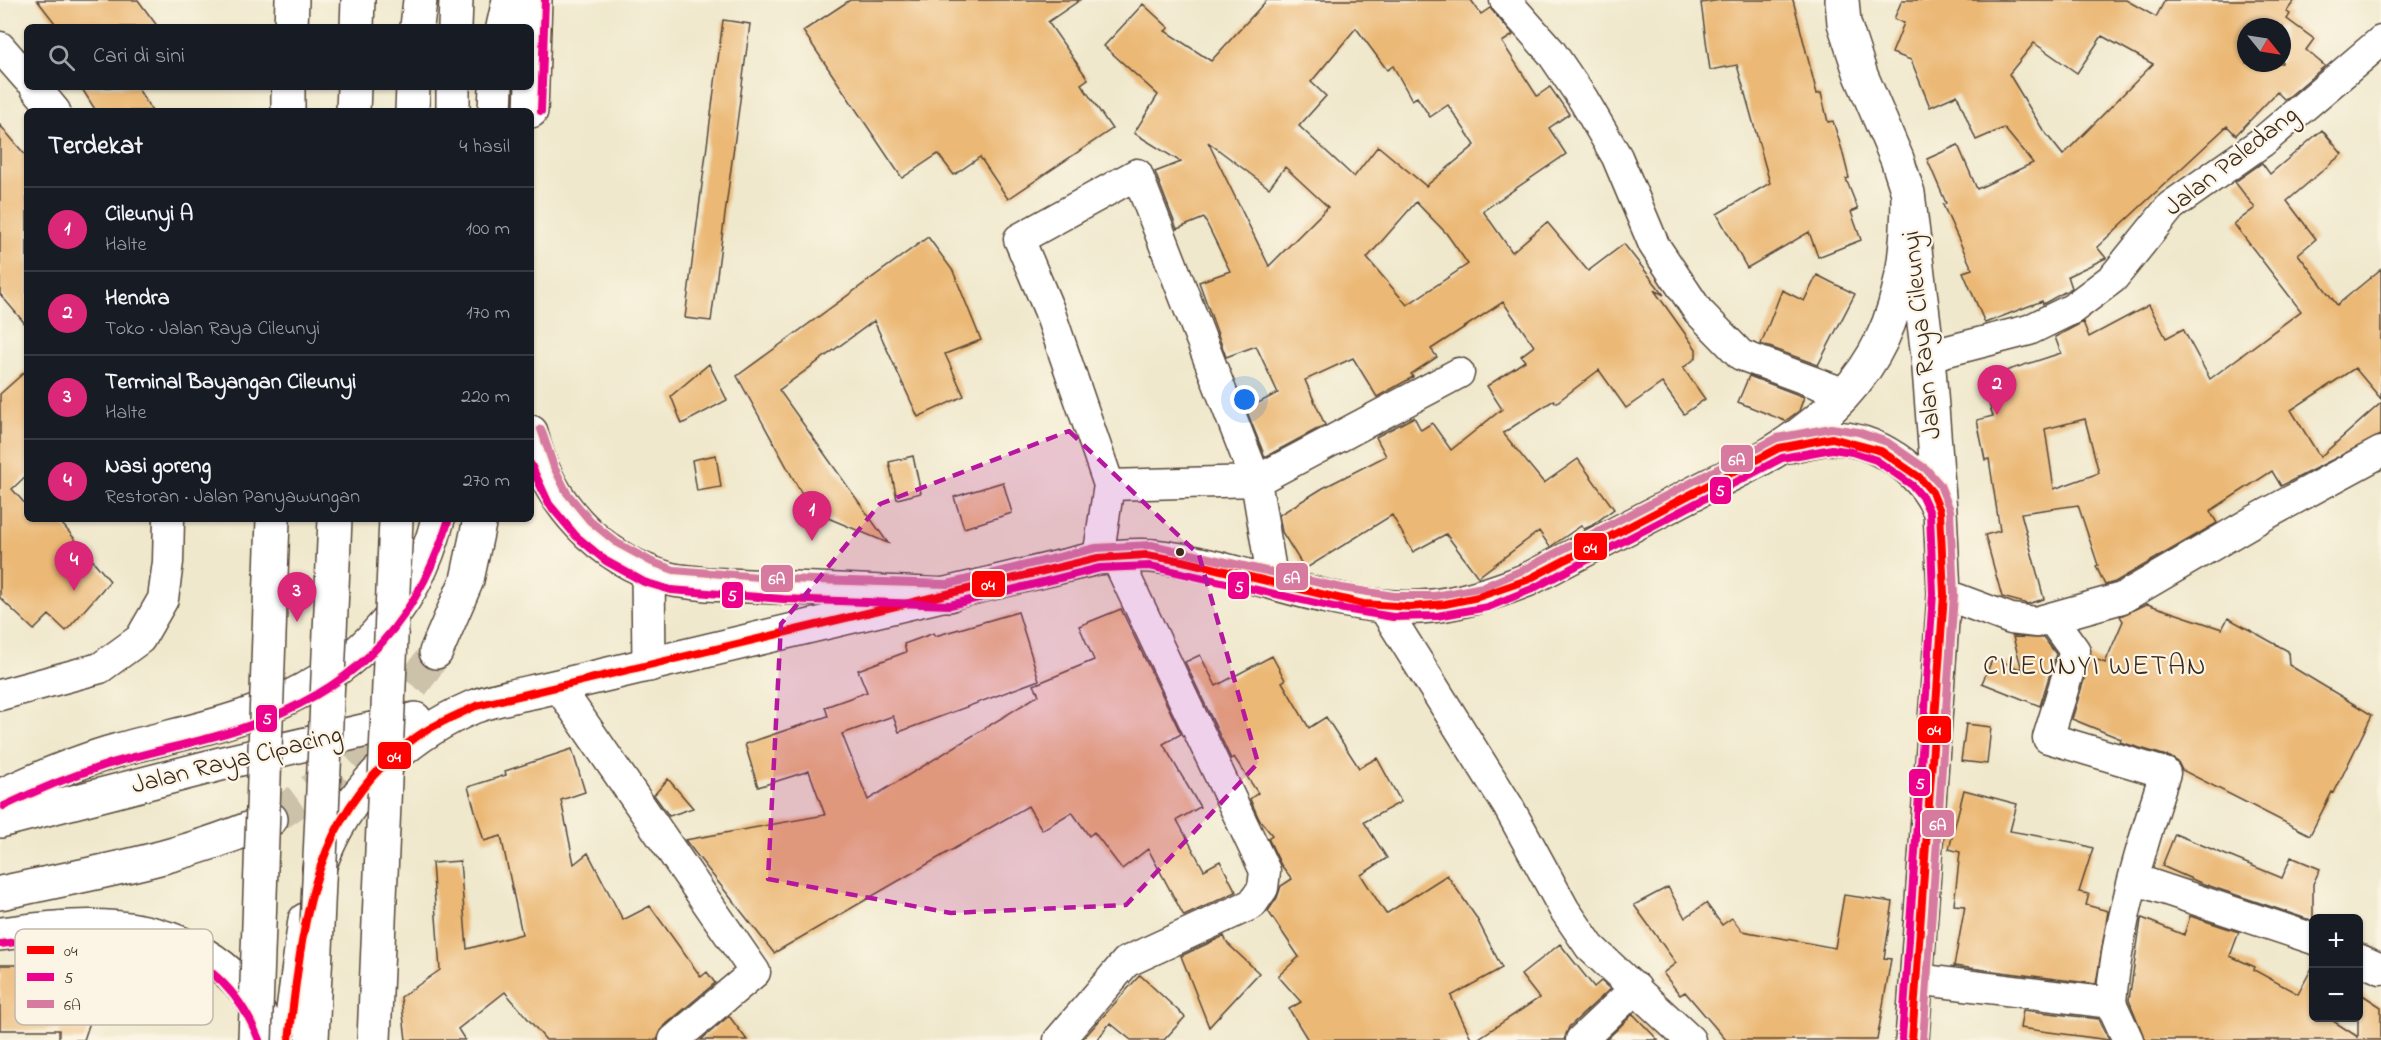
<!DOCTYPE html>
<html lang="id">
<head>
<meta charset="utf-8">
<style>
  :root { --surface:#171b24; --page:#20242c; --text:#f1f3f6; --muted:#9ea1a6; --line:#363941; --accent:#db2777 }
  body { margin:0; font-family:"Indie Flower",sans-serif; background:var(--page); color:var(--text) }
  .controls { position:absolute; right:18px; bottom:18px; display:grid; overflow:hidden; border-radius:9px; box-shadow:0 2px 4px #0004 }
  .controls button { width:54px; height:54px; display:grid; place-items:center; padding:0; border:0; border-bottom:2px solid var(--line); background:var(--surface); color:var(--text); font:30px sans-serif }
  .compass { position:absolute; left:2237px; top:18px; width:54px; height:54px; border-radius:50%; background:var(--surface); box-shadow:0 2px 4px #0004; rotate:120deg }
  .you { position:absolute; left:1245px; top:400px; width:21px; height:21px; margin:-15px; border:4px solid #fff; border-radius:50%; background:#1a73e8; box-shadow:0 0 0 9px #1a73e833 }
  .badge { display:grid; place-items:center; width:39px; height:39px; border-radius:50%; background:var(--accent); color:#fff; font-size:20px; font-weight:700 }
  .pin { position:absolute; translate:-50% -50px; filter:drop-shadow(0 2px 3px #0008) }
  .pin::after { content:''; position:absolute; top:32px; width:21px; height:18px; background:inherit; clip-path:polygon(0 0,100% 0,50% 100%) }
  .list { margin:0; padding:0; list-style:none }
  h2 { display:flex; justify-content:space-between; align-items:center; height:78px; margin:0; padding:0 24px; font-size:26px }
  h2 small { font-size:20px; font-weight:400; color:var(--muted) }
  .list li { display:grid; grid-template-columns:39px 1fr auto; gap:18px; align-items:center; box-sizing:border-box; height:84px; padding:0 24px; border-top:2px solid var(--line) }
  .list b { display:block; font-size:22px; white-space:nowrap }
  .list p { margin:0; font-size:20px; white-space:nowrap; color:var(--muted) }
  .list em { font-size:20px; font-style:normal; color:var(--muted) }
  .icon { flex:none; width:33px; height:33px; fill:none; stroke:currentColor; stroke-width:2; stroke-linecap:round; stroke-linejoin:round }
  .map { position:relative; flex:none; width:2381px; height:1040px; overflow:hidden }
  .search { position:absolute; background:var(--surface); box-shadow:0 2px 4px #0004; left:24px; top:24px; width:510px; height:66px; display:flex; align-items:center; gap:15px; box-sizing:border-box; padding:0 21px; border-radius:9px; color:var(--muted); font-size:22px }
  .panel { position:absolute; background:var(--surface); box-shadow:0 2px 4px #0004; left:24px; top:108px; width:510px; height:414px; border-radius:9px }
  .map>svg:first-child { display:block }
  .building { fill:#ebb874; fill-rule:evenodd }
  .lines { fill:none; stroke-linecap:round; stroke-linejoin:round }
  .motorway-tunnel { stroke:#cbc2a9; stroke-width:33; stroke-dasharray:33 16; stroke-linecap:butt }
  .minor-casing { stroke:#564638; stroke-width:33 }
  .trunk-casing { stroke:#564638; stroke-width:36 }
  .motorway-casing { stroke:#564638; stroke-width:36 }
  .minor { stroke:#fff; stroke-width:30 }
  .trunk { stroke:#fff; stroke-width:33 }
  .motorway { stroke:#fff; stroke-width:33 }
  .motorway-bridge-casing { stroke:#564638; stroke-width:36; stroke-linecap:butt }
  .motorway-bridge { stroke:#fff; stroke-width:33 }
  .bus-1-casing { stroke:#fcf5e5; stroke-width:12 }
  .bus-2-casing { stroke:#fcf5e5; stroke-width:12 }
  .bus-3-casing { stroke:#fcf5e5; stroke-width:12 }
  .bus-1 { stroke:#f00; stroke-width:8 }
  .bus-2 { stroke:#ec008c; stroke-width:8 }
  .bus-3 { stroke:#d77aa0; stroke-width:8 }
  .marked { fill:#b5179e; fill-opacity:0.2; stroke:#b5179e; stroke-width:4.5; stroke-dasharray:12 8; stroke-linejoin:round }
  .bus-dot { fill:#3b2a1e; stroke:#fcf5e5; stroke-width:2 }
  .labels { text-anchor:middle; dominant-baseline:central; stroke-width:4.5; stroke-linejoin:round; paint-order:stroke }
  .street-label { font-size:26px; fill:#3b2a1e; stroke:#fcf5e5 }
  .quarter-label { font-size:28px; letter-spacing:1.5px; fill:#3b2a1e; stroke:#fcf5e5 }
  .key { fill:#fcf5e5; stroke:#c2b8a9; stroke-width:1.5 }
  .key-label { font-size:16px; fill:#3b2a1e }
  .line-badge { stroke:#fcf5e5; stroke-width:2 }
  .badge-label { font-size:16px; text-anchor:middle; font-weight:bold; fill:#fff }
</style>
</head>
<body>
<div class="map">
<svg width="2381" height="1040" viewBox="0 0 2381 1040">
  <rect width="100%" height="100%" fill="#fcf5e5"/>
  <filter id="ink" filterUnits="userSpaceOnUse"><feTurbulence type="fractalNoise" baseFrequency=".0167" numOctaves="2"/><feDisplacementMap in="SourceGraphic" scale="12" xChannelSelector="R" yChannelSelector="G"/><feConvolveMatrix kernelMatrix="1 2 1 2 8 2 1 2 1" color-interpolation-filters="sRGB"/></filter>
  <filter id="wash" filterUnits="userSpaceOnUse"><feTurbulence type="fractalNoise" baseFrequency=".008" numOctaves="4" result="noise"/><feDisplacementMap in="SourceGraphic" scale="24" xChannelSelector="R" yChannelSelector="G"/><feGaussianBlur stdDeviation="1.35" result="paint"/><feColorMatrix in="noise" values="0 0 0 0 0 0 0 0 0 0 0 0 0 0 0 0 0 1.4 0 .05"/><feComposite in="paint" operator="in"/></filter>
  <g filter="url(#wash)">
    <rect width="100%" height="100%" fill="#efe8cc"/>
    <g id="blocks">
      <path class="building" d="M37,0H138L158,27H58Z
        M850,0H1080L1048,22L1088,79L1081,84L1112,129L1008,199L980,157L954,175L938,154L902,178L803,31Z
        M1267,0H1471L1481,14L1490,8L1513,35L1502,42L1537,96L1550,87L1569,114L1549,128L1566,154L1483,211L1512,252L1547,222L1588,271L1624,244L1664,295L1654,290L1696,349V358L1683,368L1705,399L1684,414L1662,383L1626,408L1599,370L1556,403L1554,400L1503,433L1544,483L1578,459L1614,509L1591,526L1584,529L1581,526L1550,547L1539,531L1478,577L1446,534L1413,552L1392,515L1305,569L1282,532L1279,515L1323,488L1386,456L1376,437L1414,417L1421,430L1432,423L1451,450L1502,409L1487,386L1525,361L1521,356L1534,346L1503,302L1431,349L1437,357L1411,374L1413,377L1377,397L1353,358L1305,380L1325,425L1265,457L1246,409L1278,393L1256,346L1226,357L1199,282L1230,271L1204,218L1177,229L1155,172L1181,162L1134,133L1158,95L1104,46L1143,4L1169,28L1165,31L1211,61ZM1356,28L1387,70L1393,66L1412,100L1417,97L1430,117L1448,105L1475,145L1426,186L1378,146L1354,177L1299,126L1326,96L1311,82ZM1208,142L1269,188L1285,167L1328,207L1269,266ZM1416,202L1446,233L1468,264L1407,305L1367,258Z
        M1721,0H1793L1817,94L1821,93L1828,122L1833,121L1842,150L1849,178L1846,179L1858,209L1851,212L1861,240L1818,257L1809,232L1747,268L1717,214L1770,183L1737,65L1710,70L1701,3Z
        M1902,0H2126L2156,17L2165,0H2295L2286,12L2290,14L2287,19L2314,39L2306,50L2325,66L2285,100L2277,92L2236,135L2227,126L2097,247L2106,258L2068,276L2072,288L2043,304L2042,301L1985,323L1963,272L1972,269L1943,205L1946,203L1927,159L1958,145L1977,189L2033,163L2004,128L1976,140L1957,95L1930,107L1911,60L1892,53L1904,23L1894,19ZM2246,27H2282V63H2246ZM2102,36L2153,64L2063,155L2043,130L2009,74L2034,43L2077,73Z
        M723,20L750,24L711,321L685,318Z
        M81,87H137L152,111H96Z
        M0,125L27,157V326L0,294Z
        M2322,130L2342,154L2287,201L2316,239L2298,254L2337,305L2381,269V399L2355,368L2291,410L2320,457L2381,403V435L2281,486L2272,471L2210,511L2217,523L2115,582L2105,585L2096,566L2098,565L2078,505L2021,513L2044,599L2028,604L2002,597L1985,535L2000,531L1989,459L1985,460L1977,420L1993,416L1981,379L2061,353L2055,337L2083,322L2089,337L2149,305L2166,338L2183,329L2210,379L2301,311L2234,224L2255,208L2235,182L2262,163L2270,174ZM2085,419L2099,473L2054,489L2045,429Z
        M928,237L953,271L981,340L945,354L964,396L918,417L874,321L779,390L888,543L811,511L737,376Z
        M1817,275L1855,294L1818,365L1761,344L1782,290L1804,301Z
        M709,364L727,400L682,424L671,396Z
        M27,370V475L12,489L27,506V519H58L110,581L66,631L49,615L34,630L0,598V394Z
        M1749,376L1804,397L1799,411L1785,421L1738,402Z
        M716,455L721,487L697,491L692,460Z
        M913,456L921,493L897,499L889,462Z
        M1003,482L1012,513L964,528L954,497Z
        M2147,604L2222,629L2228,618L2288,651L2289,665L2372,715L2334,793L2332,792L2310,835L2182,770L2178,762L2170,757L2120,742L2121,739L2072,719L2091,657L2105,663L2123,621L2120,616Z
        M1121,609L1181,734L1163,744L1200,807L1177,820L1204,870L1220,861L1236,892L1184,916L1148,849L1122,869L1094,832L1089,836L1072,812L1042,830L1028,806L774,953L685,840L825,815L809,771L758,787L745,744L828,716L825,707L867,692L858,670L906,652L904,644L934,633L935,636L1018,612L1039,680L899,732L893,716L842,734L868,800L1039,695L1034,685L1094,660L1079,626Z
        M2013,637L2044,638L2056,654L2040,706L1982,683L1993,658L2022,670Z
        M1200,655L1216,686L1272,656L1285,680L1282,682L1309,728L1326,717L1359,768L1377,758L1401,802L1364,822L1387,858L1361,875L1386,914L1447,875L1476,917L1502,968L1451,996L1472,1040H1308L1289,1009L1301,1002L1278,976L1299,957L1268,911L1277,898L1281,886L1292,879L1281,865L1268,838L1272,835L1259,819L1250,799L1258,793L1234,757L1231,759L1185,662Z
        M1966,724L1991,727L1987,764L1961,761Z
        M572,749L585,792L561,800L574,864L588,853L623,920L650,906L701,977L707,972L715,983L663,1027L657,1040H546L505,992L458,1029L465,1040H406L401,997L440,970L432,863L460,861L467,949L522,934L501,836L484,841L468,787L506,775L505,771Z
        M668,779L693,808L669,816L654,795Z
        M1964,790L2017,804L2010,831L2072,842L2093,848L2079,892L2089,894L2086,905L2108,911L2096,984L1954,966L1965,906L1954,905L1960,852L1949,849Z
        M2175,834L2282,878L2291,857L2320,869L2313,884V921L2201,883L2162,866Z
        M1668,887L1685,918L1706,903L1722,925L1732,918L1742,931L1835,948L1844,895L1893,902L1884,958L1891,959L1877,1040H1726L1685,992L1680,995L1663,973L1676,963L1634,905Z
        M2190,916L2239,932L2230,956L2255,967L2254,970L2298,994L2313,966V1017H2327L2358,1037V992L2381,1007V1040H2145L2129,1000L2141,920L2142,918L2184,935Z
        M1224,936L1227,943L1259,973L1209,1027L1181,956Z
        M1560,944L1594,987L1601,981L1610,989L1569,1027L1564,1040H1476L1539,998L1521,975Z
        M0,965H67L105,977L84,1040H59V1030H0Z
        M1140,975L1185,1017L1164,1040H1131L1110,1023L1097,1040H1082Z
        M2023,1010L2099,1019L2109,1040L2020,1028Z
        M1633,1014L1658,1040H1606Z
        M729,1016L747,1040H701Z"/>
    </g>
  </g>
  <g filter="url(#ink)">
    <use href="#blocks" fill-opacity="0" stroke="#564638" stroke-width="1.5"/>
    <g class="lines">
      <path class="motorway-tunnel" d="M271,819C344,772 387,724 436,652"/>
      <g class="minor-casing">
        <path id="minor" d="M1505,0L1551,52L1583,99L1617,157L1654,245L1698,311L1741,355L1846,394
          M0,47L27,78
          M35,87L55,111
          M1928,356L2029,330L2072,309L2113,278L2171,206L2262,142L2381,41
          M1109,485L1256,481L1459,373
          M1098,558L1109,485L1049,310L1019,239L1137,174L1256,481L1273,583
          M1944,594L2011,619L2036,622L2122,598L2252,522L2381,452
          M1382,605L1508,806L1564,909L1590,947L1690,1040
          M2052,619L2075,651L2048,738L2165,773C2141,848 2117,925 2111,1003
          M558,686L755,972L674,1040
          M0,695L100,668L140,639L163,599L168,562L169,519
          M2134,879L2314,939
          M2358,959L2381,969
          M1916,979L2111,1003L2128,1040
          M1059,1040L1126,962L1252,904L1263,888L1265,871L1116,557
          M1581,1040L1636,988"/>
      </g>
      <g class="trunk-casing">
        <path id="trunk" d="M1842,0L1844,23L1861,75L1897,159L1908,193L1928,356L1940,511L1944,594L1912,1040
          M1789,446C1803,443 1817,439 1831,438C1876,438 1922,470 1939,510
          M0,821L232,761L415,719
          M319,868C344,794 403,737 473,707C499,697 531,693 558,686L1098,558C1116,557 1136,554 1153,556C1234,565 1312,602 1394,607C1440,610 1484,597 1527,580C1585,550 1642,520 1700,490C1727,476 1756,464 1781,447C1881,381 1908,310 1908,193
          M0,934C71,925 138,917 203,954C229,969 252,993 263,1021
          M289,1040L305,920"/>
      </g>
      <g class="motorway-casing">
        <path id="motorway" d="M291,27L292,0
          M357,27L358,0
          M417,27L420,0
          M455,27L456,0
          M503,27L509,0
          M288,111V87
          M353,111L354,87
          M412,111L413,87
          M453,111V87
          M495,111L496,87
          M531,111L535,0
          M531,432C546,503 600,559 669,579C681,582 694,582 706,584L949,595
          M648,572L649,665
          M436,652L467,580L480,519
          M0,796C39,778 78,761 119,750C161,738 205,730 247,715C342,681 413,620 438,519
          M0,893C92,873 185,859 271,819"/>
      </g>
      <use href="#minor" class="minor"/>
      <use href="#trunk" class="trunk"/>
      <use href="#motorway" class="motorway"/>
      <g class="motorway-bridge-casing">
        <path id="motorway-bridge" d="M255,1040L273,519
          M312,1040L335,519
          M374,1040L396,519"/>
      </g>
      <use href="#motorway-bridge" class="motorway-bridge"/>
      <g class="bus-1-casing">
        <path id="bus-1" d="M289,1040C303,923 311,814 415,738C434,724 456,716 476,706L1098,558L1146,555L1183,561L1363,604L1411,607L1445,604L1478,597L1527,580L1779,448L1832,438L1881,451L1919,477L1932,492L1940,511L1944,594L1912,1040"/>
      </g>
      <g class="bus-2-casing">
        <path id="bus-2" d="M541,111L545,0
          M531,465L549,504L576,536L606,561L644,582L671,590L783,599L950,605L1100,568L1150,566L1338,608L1393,617L1437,616L1488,607L1532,589L1782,458L1832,449L1852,452L1876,460L1912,485L1923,498L1930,513L1933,594L1902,1039
          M4,806C37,790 71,776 106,765C148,752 191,744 233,731C346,695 412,635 448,522
          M1,944C104,930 214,925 259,1040"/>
      </g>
      <g class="bus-3-casing">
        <path id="bus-3" d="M541,429L554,467L567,493L590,521L617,543L652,562L674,570L784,579L948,584L1096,548L1151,545L1342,588L1394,596H1435L1483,587L1523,570L1777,438L1831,428L1858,432L1887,442L1926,469L1940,485L1950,510L1954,595L1923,1040"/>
      </g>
      <use href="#bus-1" class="bus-1"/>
      <use href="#bus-2" class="bus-2"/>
      <use href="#bus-3" class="bus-3"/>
    </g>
  </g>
  <path class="marked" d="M1069,431L1199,555L1258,763L1126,905L951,913L768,879L781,624L880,504Z"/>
  <circle class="bus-dot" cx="1180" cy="552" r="5"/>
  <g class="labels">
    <g class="street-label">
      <text transform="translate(2232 162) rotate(-38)">Jalan Paledang</text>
      <text transform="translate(1923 335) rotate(-96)">Jalan Raya Cileunyi</text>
      <text transform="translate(237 761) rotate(-14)">Jalan Raya Cipacing</text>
    </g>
    <g class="quarter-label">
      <text x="2095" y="667">CILEUNYI WETAN</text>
    </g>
  </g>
  <rect x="15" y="929" width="198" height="96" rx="9" class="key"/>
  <rect x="27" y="946" width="27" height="8" fill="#f00"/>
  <rect x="27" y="973" width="27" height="8" fill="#ec008c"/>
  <rect x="27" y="1000" width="27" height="8" fill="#d77aa0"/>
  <g class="key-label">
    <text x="64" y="956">04</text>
    <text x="64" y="983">5</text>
    <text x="64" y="1010">6A</text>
  </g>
  <g class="line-badge">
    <rect x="1720" y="444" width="34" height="29" rx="6" fill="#d77aa0"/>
    <rect x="1709" y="476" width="23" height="29" rx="6" fill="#ec008c"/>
    <rect x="1573" y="532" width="35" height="29" rx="6" fill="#f00"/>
    <rect x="1275" y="562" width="34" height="29" rx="6" fill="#d77aa0"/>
    <rect x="760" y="564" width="34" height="29" rx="6" fill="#d77aa0"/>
    <rect x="971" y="570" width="35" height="28" rx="6" fill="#f00"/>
    <rect x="1227" y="571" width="23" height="29" rx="6" fill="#ec008c"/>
    <rect x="721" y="581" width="23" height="28" rx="6" fill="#ec008c"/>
    <rect x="255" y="704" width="23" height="29" rx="6" fill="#ec008c"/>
    <rect x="1917" y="715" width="35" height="29" rx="6" fill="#f00"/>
    <rect x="377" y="741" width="35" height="29" rx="6" fill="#f00"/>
    <rect x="1908" y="768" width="23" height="29" rx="6" fill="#ec008c"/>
    <rect x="1921" y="809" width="34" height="29" rx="6" fill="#d77aa0"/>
  </g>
  <g class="badge-label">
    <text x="1737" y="465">6A</text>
    <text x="1720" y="496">5</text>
    <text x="1590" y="553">04</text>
    <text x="1292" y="583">6A</text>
    <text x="777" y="584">6A</text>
    <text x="988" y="590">04</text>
    <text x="1239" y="592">5</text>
    <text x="732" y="601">5</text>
    <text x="267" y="724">5</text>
    <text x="1934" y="735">04</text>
    <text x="394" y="762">04</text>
    <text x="1920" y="789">5</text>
    <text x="1938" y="830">6A</text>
  </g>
</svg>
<div class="controls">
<button>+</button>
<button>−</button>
</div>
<svg class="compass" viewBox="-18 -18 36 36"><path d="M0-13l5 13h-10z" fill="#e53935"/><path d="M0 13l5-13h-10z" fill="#9ea1a6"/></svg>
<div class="you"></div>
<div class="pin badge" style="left:812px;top:541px">1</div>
<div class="pin badge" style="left:1997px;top:415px">2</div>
<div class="pin badge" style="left:297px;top:622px">3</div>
<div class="pin badge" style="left:74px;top:591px">4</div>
<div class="search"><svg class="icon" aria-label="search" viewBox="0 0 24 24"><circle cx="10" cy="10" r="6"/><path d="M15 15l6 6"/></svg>Cari di sini</div>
<section class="panel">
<h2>Terdekat<small>4 hasil</small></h2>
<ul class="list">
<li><span class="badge">1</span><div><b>Cileunyi A</b><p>Halte</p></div><em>100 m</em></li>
<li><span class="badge">2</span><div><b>Hendra</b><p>Toko · Jalan Raya Cileunyi</p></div><em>170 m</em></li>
<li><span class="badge">3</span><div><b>Terminal Bayangan Cileunyi</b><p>Halte</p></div><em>220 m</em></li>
<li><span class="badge">4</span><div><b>Nasi goreng</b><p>Restoran · Jalan Panyawungan</p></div><em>270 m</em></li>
</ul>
</section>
</div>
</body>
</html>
